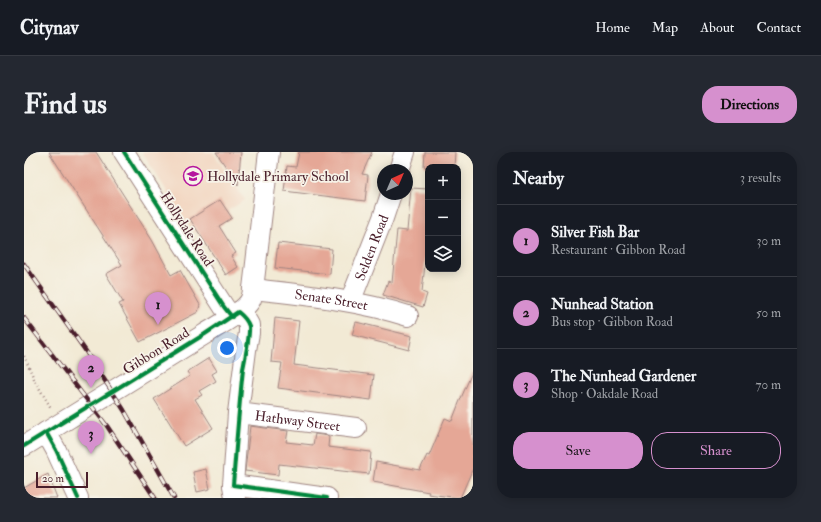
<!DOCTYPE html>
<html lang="en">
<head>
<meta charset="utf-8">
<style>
  :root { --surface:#171b24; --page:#242831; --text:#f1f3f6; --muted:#9ea1a6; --line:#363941; --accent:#d690ce }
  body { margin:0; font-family:"IM FELL Double Pica",serif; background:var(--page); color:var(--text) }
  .controls { position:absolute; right:12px; top:12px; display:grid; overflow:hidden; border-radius:8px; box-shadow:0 2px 10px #0003 }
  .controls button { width:36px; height:36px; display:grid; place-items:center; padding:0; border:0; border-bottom:1px solid var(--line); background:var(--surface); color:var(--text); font:20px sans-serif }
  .compass { position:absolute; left:353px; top:12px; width:36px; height:36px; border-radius:50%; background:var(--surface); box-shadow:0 2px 10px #0003; rotate:44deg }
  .scale { position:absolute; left:12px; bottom:10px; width:52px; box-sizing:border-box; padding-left:4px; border:2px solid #4a1f2b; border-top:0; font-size:11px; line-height:14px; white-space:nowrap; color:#4a1f2b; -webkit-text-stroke:3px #f7f3e8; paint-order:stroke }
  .you { position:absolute; left:203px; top:196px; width:14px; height:14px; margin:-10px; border:3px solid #fff; border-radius:50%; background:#1a73e8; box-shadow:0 0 0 6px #1a73e833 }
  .badge { display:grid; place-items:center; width:26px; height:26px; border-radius:50%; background:var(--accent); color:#111; font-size:13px; font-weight:700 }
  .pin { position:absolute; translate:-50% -33px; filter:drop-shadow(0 1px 2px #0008) }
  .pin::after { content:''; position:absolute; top:21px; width:14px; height:12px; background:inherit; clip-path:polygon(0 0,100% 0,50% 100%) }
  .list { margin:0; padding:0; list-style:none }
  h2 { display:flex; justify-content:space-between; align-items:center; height:52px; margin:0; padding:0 16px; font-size:17px }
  h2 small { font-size:13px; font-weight:400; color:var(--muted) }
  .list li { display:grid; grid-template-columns:26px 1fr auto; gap:12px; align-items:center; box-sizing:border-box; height:72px; padding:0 16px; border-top:1px solid var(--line) }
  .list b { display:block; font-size:15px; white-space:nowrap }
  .list p { margin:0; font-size:13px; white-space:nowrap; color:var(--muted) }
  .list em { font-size:13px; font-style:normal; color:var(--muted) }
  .actions { display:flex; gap:8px; padding:12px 16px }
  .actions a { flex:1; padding:9px 0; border:1px solid var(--accent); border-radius:16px; text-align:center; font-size:14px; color:var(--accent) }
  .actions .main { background:var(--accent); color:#111 }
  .icon { flex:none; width:22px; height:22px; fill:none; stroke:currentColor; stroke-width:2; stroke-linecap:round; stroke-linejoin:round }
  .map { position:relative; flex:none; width:449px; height:346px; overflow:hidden; border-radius:16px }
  header { display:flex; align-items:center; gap:24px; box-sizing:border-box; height:56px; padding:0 20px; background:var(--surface); border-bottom:1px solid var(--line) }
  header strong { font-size:19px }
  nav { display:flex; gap:22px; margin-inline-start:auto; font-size:14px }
  .intro { display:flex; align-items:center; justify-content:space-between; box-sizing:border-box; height:96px; padding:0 24px }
  h1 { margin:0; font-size:28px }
  .button { padding:10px 18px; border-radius:16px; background:var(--accent); color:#111; font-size:14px; font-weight:700 }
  main { display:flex; gap:24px; padding:0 24px }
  aside { flex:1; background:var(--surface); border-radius:16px; box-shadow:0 2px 10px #0003 }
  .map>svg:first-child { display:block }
  .built { fill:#f2d4be }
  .building { fill:#e5a796 }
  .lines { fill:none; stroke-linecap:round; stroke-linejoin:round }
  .minor-casing { stroke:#9e8480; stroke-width:22 }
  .path { stroke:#9e8480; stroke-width:2.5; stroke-dasharray:1 3; stroke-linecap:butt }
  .minor { stroke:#fff; stroke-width:20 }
  .rail-casing { stroke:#4a1f2b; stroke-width:4.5 }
  .rail { stroke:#f7f3e8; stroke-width:3; stroke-dasharray:9; stroke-linecap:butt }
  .cycleway-casing { stroke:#f7f3e8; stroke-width:6 }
  .cycleway { stroke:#00873e; stroke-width:4 }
  .labels { text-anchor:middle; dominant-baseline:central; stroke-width:3.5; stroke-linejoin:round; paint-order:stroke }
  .poi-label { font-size:14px; fill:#4a1f2b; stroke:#f7f3e8; text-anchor:start }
  .street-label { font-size:14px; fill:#4a1f2b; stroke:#f7f3e8 }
</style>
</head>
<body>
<header>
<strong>Citynav</strong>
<nav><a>Home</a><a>Map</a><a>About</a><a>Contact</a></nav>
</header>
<div class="intro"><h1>Find us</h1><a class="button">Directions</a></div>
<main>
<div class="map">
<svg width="449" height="346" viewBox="0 0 449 346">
  <rect width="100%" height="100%" fill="#f7f3e8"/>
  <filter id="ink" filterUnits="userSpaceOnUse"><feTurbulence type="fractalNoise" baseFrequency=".025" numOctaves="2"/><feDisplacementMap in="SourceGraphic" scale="8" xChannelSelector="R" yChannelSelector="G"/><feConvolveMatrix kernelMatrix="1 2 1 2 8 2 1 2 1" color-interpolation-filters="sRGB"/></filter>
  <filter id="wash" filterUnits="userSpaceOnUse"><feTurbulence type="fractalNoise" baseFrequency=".012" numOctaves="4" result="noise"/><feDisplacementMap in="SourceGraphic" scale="16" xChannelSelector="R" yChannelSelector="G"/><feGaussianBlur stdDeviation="0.9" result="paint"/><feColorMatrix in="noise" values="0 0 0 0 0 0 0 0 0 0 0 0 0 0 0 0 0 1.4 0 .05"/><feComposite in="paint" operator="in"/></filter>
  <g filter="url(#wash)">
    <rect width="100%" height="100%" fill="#f2ead5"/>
    <path class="built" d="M118,0H189L221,48L169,80Z"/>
    <g id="blocks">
      <path class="building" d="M25,0H72L128,88L147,123L156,118L176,153L174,160L116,190L95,152L99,150L82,122L98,113Z
        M192,0H217L214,33Z
        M275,0H348L338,22L344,23L341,49L260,39L263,14L272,15Z
        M401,0H431L430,15H400Z
        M387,36L404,37V85L398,140L403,142L399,155L359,143L364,129L368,131L373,78L383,79Z
        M196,48L208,66L195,74L212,101L207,104L214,115L202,123L166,67Z
        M254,91L308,97L306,122L251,116Z
        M251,166L275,169L270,213L350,223L347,248L254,236L258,211L247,210Z
        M332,170L388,184L385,198L328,183Z
        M185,206L193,219L188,222L192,229L175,239L178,243L171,247L189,276L160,294L142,265V266L130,247L166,224L163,220Z
        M449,218V316L436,346L404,342L405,340L349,330L352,310L396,318L403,303L405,304L421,266L428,269L435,251Z
        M226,274L264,279L262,290L289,293L291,282L305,284L304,295L347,300L345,322L255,312L254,323L221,319Z
        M182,317L186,337L173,340L169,320Z
        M24,322L33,346H0V336Z"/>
    </g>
  </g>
  <g filter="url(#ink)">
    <use href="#blocks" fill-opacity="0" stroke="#9e8480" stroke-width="1"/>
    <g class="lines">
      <g class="minor-casing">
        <g id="minor">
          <path d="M100,0L200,155L208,165"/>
          <path d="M375,18L381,0"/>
          <path id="s1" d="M229,137C281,143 334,148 384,164"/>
          <path id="s2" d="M328,149L330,140L359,66L367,42"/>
          <path id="s3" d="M214,261L332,276"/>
          <path d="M22,280L32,298L54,346"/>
          <path d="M0,294L181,182C192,175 222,159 227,147C228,144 229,140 229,137L245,0"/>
          <path d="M209,333L303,346"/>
          <path d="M211,346L209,333L214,261L222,198L225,181V173L221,166L214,160"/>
        </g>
      </g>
      <path class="path" d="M0,204L11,229L27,256"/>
      <use href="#minor" class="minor"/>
      <g class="rail-casing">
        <path id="rail" d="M0,112L61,198L100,258L150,346
          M0,166L83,274L131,346"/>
      </g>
      <use href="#rail" class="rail"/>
      <g class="cycleway-casing">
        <path id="cycleway" d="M100,0L200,155L208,165
          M22,280L32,298L54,346
          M0,294L181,182L214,160C219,164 223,168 225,174C226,183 221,207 219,217C215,255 212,294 209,333L303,346"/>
      </g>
      <use href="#cycleway" class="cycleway"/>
    </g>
  </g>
  <defs>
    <g id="school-ring" transform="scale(1)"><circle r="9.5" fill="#f7f3e8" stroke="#b5179e" stroke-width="1.5"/><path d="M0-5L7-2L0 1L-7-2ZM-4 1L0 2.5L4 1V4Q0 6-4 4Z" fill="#b5179e"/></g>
  </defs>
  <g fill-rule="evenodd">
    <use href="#school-ring" x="169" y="24"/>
  </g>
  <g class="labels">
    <g class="poi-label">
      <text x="183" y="24">Hollydale Primary School</text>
    </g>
    <g class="street-label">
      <text transform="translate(163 77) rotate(57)">Hollydale Road</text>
      <text stroke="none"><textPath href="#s2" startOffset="57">Selden Road</textPath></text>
      <text stroke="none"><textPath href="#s1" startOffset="79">Senate Street</textPath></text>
      <text transform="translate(132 199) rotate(-32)">Gibbon Road</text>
      <text stroke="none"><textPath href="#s3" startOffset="60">Hathway Street</textPath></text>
    </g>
  </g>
</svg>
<div class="controls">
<button>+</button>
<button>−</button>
<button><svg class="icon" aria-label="layers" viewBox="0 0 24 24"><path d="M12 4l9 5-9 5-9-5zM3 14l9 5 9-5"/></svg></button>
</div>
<svg class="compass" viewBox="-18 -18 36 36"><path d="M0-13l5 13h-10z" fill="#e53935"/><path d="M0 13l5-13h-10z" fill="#9ea1a6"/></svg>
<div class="scale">20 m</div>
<div class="you"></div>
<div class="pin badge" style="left:134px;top:173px">1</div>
<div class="pin badge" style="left:67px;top:236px">2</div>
<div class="pin badge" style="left:67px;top:302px">3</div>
</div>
<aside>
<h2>Nearby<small>3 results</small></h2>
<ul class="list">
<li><span class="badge">1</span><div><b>Silver Fish Bar</b><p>Restaurant · Gibbon Road</p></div><em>30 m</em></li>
<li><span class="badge">2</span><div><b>Nunhead Station</b><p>Bus stop · Gibbon Road</p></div><em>50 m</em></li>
<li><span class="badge">3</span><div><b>The Nunhead Gardener</b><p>Shop · Oakdale Road</p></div><em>70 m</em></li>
</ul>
<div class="actions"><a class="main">Save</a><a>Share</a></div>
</aside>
</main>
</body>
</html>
